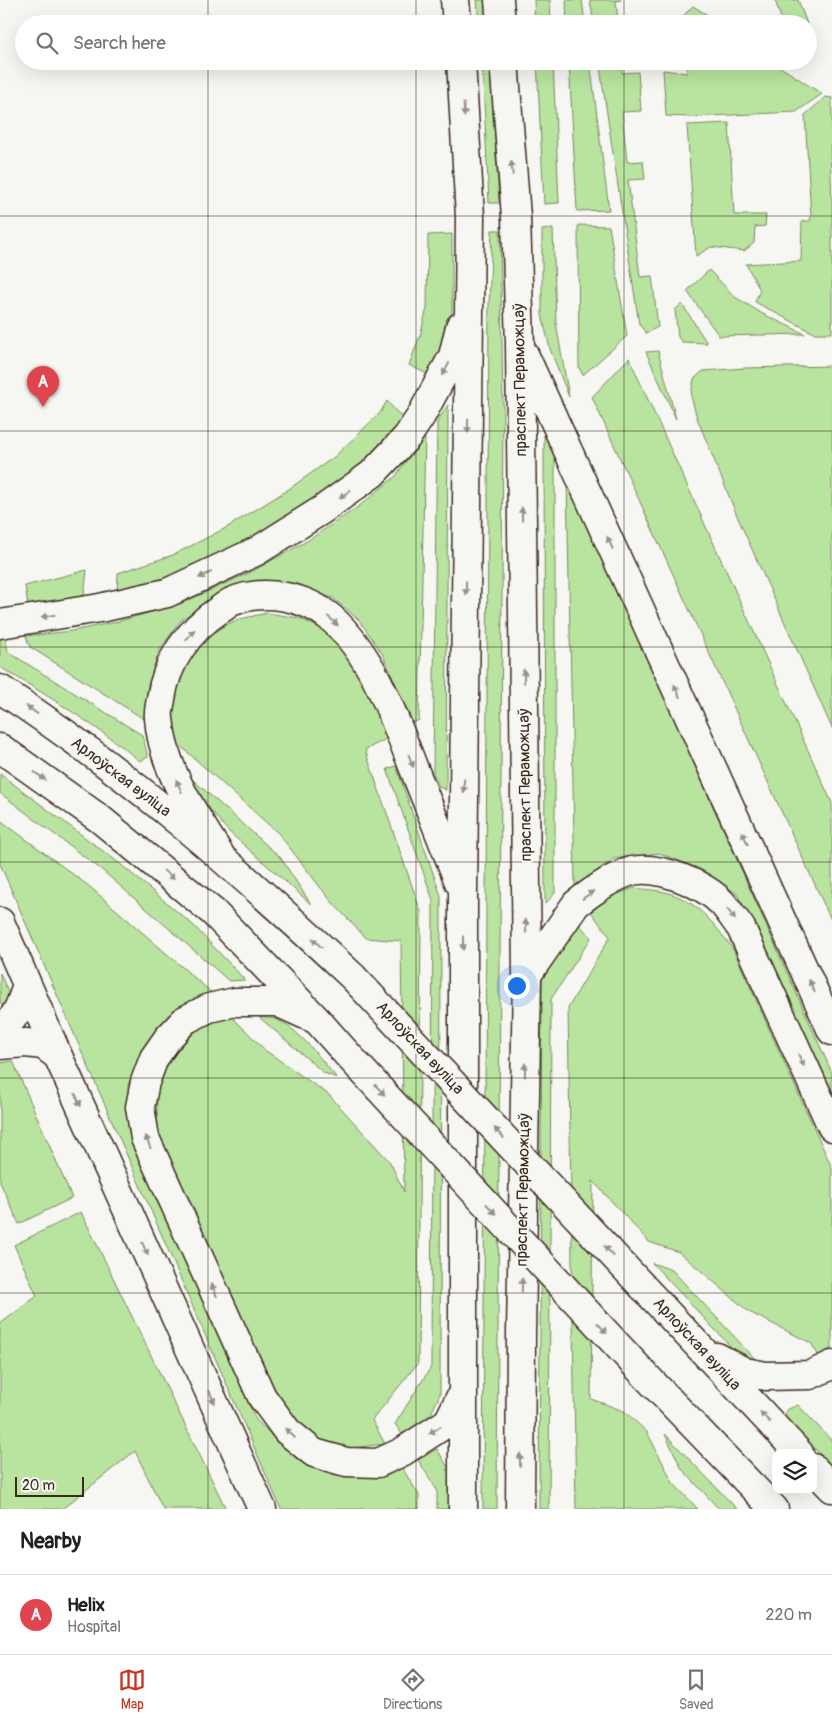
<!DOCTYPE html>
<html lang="en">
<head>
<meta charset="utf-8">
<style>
  :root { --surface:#fff; --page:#f2f2f2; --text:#202124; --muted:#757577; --line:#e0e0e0; --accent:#c8321e }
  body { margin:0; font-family:Pangolin,sans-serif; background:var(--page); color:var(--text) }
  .controls { position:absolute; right:15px; bottom:15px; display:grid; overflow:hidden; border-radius:10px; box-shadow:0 5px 20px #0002 }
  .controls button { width:45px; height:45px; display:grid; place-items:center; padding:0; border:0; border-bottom:1px solid var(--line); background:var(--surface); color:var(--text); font:25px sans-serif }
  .scale { position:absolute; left:15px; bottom:12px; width:69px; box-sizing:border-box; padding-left:5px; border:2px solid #3b2a1e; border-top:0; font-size:14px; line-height:18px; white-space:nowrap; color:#3b2a1e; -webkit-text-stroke:4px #f6f6f2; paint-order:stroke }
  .you { position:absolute; left:516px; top:985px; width:18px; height:18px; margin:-12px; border:4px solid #fff; border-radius:50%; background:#1a73e8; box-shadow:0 0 0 8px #1a73e833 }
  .badge { display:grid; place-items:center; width:32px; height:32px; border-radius:50%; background:var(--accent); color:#fff; font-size:16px; font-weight:700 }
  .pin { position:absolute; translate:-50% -41px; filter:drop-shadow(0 1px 2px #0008) }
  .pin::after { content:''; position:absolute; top:26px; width:18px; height:15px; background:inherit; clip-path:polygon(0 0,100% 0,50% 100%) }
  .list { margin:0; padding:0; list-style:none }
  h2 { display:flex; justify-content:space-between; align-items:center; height:65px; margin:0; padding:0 20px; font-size:21px }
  h2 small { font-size:16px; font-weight:400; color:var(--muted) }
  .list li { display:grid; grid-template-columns:32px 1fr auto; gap:15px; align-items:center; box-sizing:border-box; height:80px; padding:0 20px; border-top:1px solid var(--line) }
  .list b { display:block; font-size:19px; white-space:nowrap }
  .list p { margin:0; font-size:16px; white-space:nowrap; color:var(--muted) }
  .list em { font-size:16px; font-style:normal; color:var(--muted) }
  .icon { flex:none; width:28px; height:28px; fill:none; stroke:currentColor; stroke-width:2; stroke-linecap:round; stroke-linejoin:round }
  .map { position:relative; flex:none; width:832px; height:1509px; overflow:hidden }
  .search { position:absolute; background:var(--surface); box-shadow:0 5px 20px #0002; left:15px; right:15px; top:15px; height:55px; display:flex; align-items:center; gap:12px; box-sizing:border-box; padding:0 18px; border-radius:28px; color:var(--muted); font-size:19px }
  .sheet { height:145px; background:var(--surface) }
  nav { display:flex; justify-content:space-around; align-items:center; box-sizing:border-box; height:70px; border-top:1px solid var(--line); background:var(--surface); font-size:14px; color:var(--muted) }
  nav a { display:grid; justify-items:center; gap:2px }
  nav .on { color:var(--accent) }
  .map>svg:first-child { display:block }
  .green { fill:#b9e4a0; stroke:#7a875f }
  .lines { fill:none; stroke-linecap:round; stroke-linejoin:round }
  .minor-casing { stroke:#3b2a1e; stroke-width:31 }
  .major-casing { stroke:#3b2a1e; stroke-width:31 }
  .minor { stroke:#f6f6f2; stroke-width:28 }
  .major { stroke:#f6f6f2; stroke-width:28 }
  .major-bridge-casing { stroke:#3b2a1e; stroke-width:31; stroke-linecap:butt }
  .major-bridge { stroke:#f6f6f2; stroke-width:28 }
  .oneway { fill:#989088 }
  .grid { fill:none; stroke:#3b2a1e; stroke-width:1; stroke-opacity:0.55 }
  .labels { text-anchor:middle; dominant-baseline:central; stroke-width:4.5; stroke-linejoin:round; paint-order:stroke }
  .street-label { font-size:16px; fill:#3b2a1e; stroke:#f6f6f2 }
</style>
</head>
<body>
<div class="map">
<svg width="832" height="1509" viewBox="0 0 832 1509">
  <rect width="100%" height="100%" fill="#f6f6f2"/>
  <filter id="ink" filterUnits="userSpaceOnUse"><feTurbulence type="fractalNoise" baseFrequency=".02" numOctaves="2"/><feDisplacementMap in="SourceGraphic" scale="10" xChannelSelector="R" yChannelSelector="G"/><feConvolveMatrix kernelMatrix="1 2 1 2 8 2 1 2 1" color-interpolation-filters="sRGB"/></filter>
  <g filter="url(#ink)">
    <path class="green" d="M477,0H486L487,24H479Z
      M534,0H550L551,24H535Z
      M566,0H582L585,24H567Z
      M590,0H621L616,1L618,21L635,20V24H594Z
      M775,0H798L807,24H783Z
      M693,6L722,24H684V15Z
      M482,61H490L499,203H489Z
      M537,61H553L559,203L544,204Z
      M569,61H590L609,210L577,211Z
      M599,61H621L622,73L638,72L641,111L622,112L627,162L643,161L645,179L628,180L640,277L652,276L658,327L646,333L639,324Z
      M687,61H771L822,94L796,112L689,117L666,116L663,70L687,73Z
      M826,97L832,98V143L830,146L832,205V333H814L755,302L760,290L746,264L801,261L802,221H810L811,216L805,115Z
      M729,123L734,215H766L765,226L755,227L754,243L744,251L711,247L696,256L687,125Z
      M578,225L609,226L627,336L583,375L579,368Z
      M553,229L556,323L569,397L550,349L542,315V230Z
      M492,230H500L503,405L497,1509H483L489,306Z
      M452,234V312L444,343L431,376L409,365L420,336L427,308L428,235Z
      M709,270L735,297L761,313L805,334L719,336L687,291Z
      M682,304L707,343L682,342L678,337L675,310Z
      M658,351L676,419L646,352Z
      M629,358L832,803V922L592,397Z
      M832,366V728L738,518L697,418L691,396L694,379L703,371L745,368Z
      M387,401L403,419L380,447L347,477L298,512L247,542L161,582L117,592L118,573L173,555L226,528L286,491L334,457L380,413Z
      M448,405L446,790L439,787L433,773L437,422Z
      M544,424L558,452L555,457V893L545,904Z
      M425,434L419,720L413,723L382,653L359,620L333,598L289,586L210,600L181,620L159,651L148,685L144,719L30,647L26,636L72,631L116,622L180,604L249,573L307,541L358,507L395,477Z
      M567,479L832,1073V1095L757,927L736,893L700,869L659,853L613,859L575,887Z
      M87,570L84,596L28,605L25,586Z
      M267,613L299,618L330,633L365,680L386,739L365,750L421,912L418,1363L372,1420L385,1444L351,1448L322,1445L286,1415L268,1382L159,1140C158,1122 155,1103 158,1085C162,1066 191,1031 208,1022C214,1019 224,1018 231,1016L266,1051L329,1095L390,1162L404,1192L401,941L366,938L331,901L279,834L175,741L172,708L181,670L204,637L236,620Z
      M0,636H5L8,652L142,735L148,757L140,761C96,725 48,696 0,667Z
      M396,766L441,896L440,1394L431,1414L417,1426L402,1434L395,1424L431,1367L433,900L387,769Z
      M184,772L280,857L311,904L228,831L201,798Z
      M0,774L119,863L193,925L245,980L229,981L103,871L0,793Z
      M0,820L90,887L212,993L186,1004L165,1021L144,1050L128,1085V1126L256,1420L299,1461L342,1476H386L402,1468L419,1495V1509H281L0,864Z
      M633,888C644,889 655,890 665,892C697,900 714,924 733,949L832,1168V1348L819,1356L811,1343L749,1312L679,1252L649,1242L593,1181L591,1399L624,1411L647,1432L673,1483L698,1509H576L568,1008L610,937L591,912L606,899Z
      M579,924L591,938L551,999L549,1509H539L542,979Z
      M0,973L10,997L7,1017L0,1001Z
      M259,1017C265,1018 273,1018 278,1020C302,1032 320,1059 337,1078L324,1073Z
      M13,1061L72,1198L19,1224L0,1182V1063Z
      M81,1212L226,1509H163L135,1451L62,1509H0V1324L37,1296L14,1245Z
      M652,1263L672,1270L758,1362L734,1350Z
      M798,1405L832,1441V1467L785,1417L786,1410Z
      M665,1434L737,1509H719L682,1469Z
      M437,1449L449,1469V1509H437V1490L418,1460Z"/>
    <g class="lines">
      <g class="minor-casing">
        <path id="minor" d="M0,1029C17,1019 21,1003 27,985
          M0,1045L26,1043L43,1045L58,1056"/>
      </g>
      <g class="major-casing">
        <path id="major" d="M455,0L457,24
          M499,0L501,24
          M461,61L470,217L463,894V1509
          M504,61L516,217L520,345L527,975L521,1334L520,1509
          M524,354L832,1031
          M0,624L100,608L167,593L257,551L322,510L372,474L407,437L421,416L453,356L460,327
          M0,689C128,772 242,873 353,977
          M0,748L100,819L213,912L317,1020L347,1054
          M222,858C195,815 163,771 159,718C158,712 160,705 161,699C166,662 188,631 219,610C223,608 227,604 231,602C263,588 305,596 331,618C374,656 394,718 414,769C429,807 444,845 459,882
          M0,922L58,1056L262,1509
          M527,975L576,904C590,893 614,876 632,871C658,865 705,884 723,904C729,911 735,920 741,928L832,1127
          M317,1020L277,1002H235L209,1008L185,1020L168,1038L154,1058L145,1082L140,1107L145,1138L262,1397L287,1431L314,1453L346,1462L378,1463L402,1452L448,1422L462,1394
          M643,1287L799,1453
          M717,1357L745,1372L766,1376L810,1375L832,1365
          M644,1374L774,1509
          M813,1468L832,1488"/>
      </g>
      <use href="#minor" class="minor"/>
      <use href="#major" class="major"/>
      <g class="major-bridge-casing">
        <path id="major-bridge" d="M353,977L643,1287
          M347,1054L644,1374"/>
      </g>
      <use href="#major-bridge" class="major-bridge"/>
    </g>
    <defs><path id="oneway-solid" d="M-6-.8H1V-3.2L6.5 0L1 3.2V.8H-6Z" transform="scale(1.25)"/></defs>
    <g class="oneway">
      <use href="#oneway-solid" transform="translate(464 110) rotate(87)"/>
      <use href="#oneway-solid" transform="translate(512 168) rotate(-95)"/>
      <use href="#oneway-solid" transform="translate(446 369) rotate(118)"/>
      <use href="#oneway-solid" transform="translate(468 426) rotate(91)"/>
      <use href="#oneway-solid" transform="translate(345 494) rotate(144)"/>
      <use href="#oneway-solid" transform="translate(522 514) rotate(-91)"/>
      <use href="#oneway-solid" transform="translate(610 543) rotate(-114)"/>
      <use href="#oneway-solid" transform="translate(205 575) rotate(155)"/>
      <use href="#oneway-solid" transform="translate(466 588) rotate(91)"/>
      <use href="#oneway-solid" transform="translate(48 616) rotate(171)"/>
      <use href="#oneway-solid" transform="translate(333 621) rotate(42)"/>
      <use href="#oneway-solid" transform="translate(190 635) rotate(-50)"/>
      <use href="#oneway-solid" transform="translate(524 676) rotate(-91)"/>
      <use href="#oneway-solid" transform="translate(677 691) rotate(-114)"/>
      <use href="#oneway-solid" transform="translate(32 710) rotate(-144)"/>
      <use href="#oneway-solid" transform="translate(411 761) rotate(69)"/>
      <use href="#oneway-solid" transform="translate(40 776) rotate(36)"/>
      <use href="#oneway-solid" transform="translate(179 786) rotate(-114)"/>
      <use href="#oneway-solid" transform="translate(464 786) rotate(91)"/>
      <use href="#oneway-solid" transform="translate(745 838) rotate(-114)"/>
      <use href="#oneway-solid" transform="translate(169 875) rotate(39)"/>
      <use href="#oneway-solid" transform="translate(588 895) rotate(-36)"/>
      <use href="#oneway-solid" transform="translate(731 914) rotate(53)"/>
      <use href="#oneway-solid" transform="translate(526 926) rotate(-91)"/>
      <use href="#oneway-solid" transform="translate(317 943) rotate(-137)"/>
      <use href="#oneway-solid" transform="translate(463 943) rotate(90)"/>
      <use href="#oneway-solid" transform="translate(812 986) rotate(-114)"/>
      <use href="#oneway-solid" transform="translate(801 1060) rotate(65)"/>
      <use href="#oneway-solid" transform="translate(525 1070) rotate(-89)"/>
      <use href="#oneway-solid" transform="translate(380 1090) rotate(47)"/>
      <use href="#oneway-solid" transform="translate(78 1100) rotate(66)"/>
      <use href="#oneway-solid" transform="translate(499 1133) rotate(-133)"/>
      <use href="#oneway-solid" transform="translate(148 1142) rotate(-111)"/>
      <use href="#oneway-solid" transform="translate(491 1209) rotate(47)"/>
      <use href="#oneway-solid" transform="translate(145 1249) rotate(66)"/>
      <use href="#oneway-solid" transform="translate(609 1251) rotate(-133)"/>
      <use href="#oneway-solid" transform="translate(522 1285) rotate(-89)"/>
      <use href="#oneway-solid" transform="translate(214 1290) rotate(-114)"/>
      <use href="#oneway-solid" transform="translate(602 1328) rotate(47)"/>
      <use href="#oneway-solid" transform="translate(212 1397) rotate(66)"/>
      <use href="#oneway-solid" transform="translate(765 1417) rotate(-133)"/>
      <use href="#oneway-solid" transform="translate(435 1430) rotate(147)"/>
      <use href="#oneway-solid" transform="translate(290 1433) rotate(-136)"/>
      <use href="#oneway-solid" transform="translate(520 1460) rotate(-90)"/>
    </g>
  </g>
  <path class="grid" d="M208,0V24M416,0V24M624,0V24M208,61V1509M416,61V1509M624,61V1509M0,216H832M0,431H832M0,647H832M0,862H832M0,1078H832M0,1293H832"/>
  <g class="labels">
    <g class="street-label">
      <text transform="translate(520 380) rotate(-91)">праспект Пераможцаў</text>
      <text transform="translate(121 777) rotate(37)">Арлоўская вуліца</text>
      <text transform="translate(525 785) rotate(-91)">праспект Пераможцаў</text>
      <text transform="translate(420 1048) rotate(47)">Арлоўская вуліца</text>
      <text transform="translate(523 1190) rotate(-89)">праспект Пераможцаў</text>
      <text transform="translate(697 1344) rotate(47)">Арлоўская вуліца</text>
    </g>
  </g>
</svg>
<div class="controls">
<button><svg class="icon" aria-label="layers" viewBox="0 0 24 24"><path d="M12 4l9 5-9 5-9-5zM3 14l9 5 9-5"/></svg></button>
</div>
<div class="scale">20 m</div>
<div class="you"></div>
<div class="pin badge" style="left:43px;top:407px;background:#e0444e">A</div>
<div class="search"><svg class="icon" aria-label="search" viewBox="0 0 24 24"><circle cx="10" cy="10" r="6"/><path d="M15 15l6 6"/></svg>Search here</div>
</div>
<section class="sheet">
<h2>Nearby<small></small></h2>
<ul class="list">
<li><span class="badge" style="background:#e0444e">A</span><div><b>Helix</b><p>Hospital</p></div><em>220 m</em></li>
</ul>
</section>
<nav>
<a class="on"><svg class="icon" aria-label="map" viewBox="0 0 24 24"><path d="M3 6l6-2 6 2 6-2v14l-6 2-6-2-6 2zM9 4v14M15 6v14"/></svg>Map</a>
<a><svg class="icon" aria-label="directions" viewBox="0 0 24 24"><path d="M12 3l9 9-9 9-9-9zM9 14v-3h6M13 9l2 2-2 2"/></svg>Directions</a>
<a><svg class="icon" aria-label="saved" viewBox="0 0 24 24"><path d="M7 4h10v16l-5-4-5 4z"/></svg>Saved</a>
</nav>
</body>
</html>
